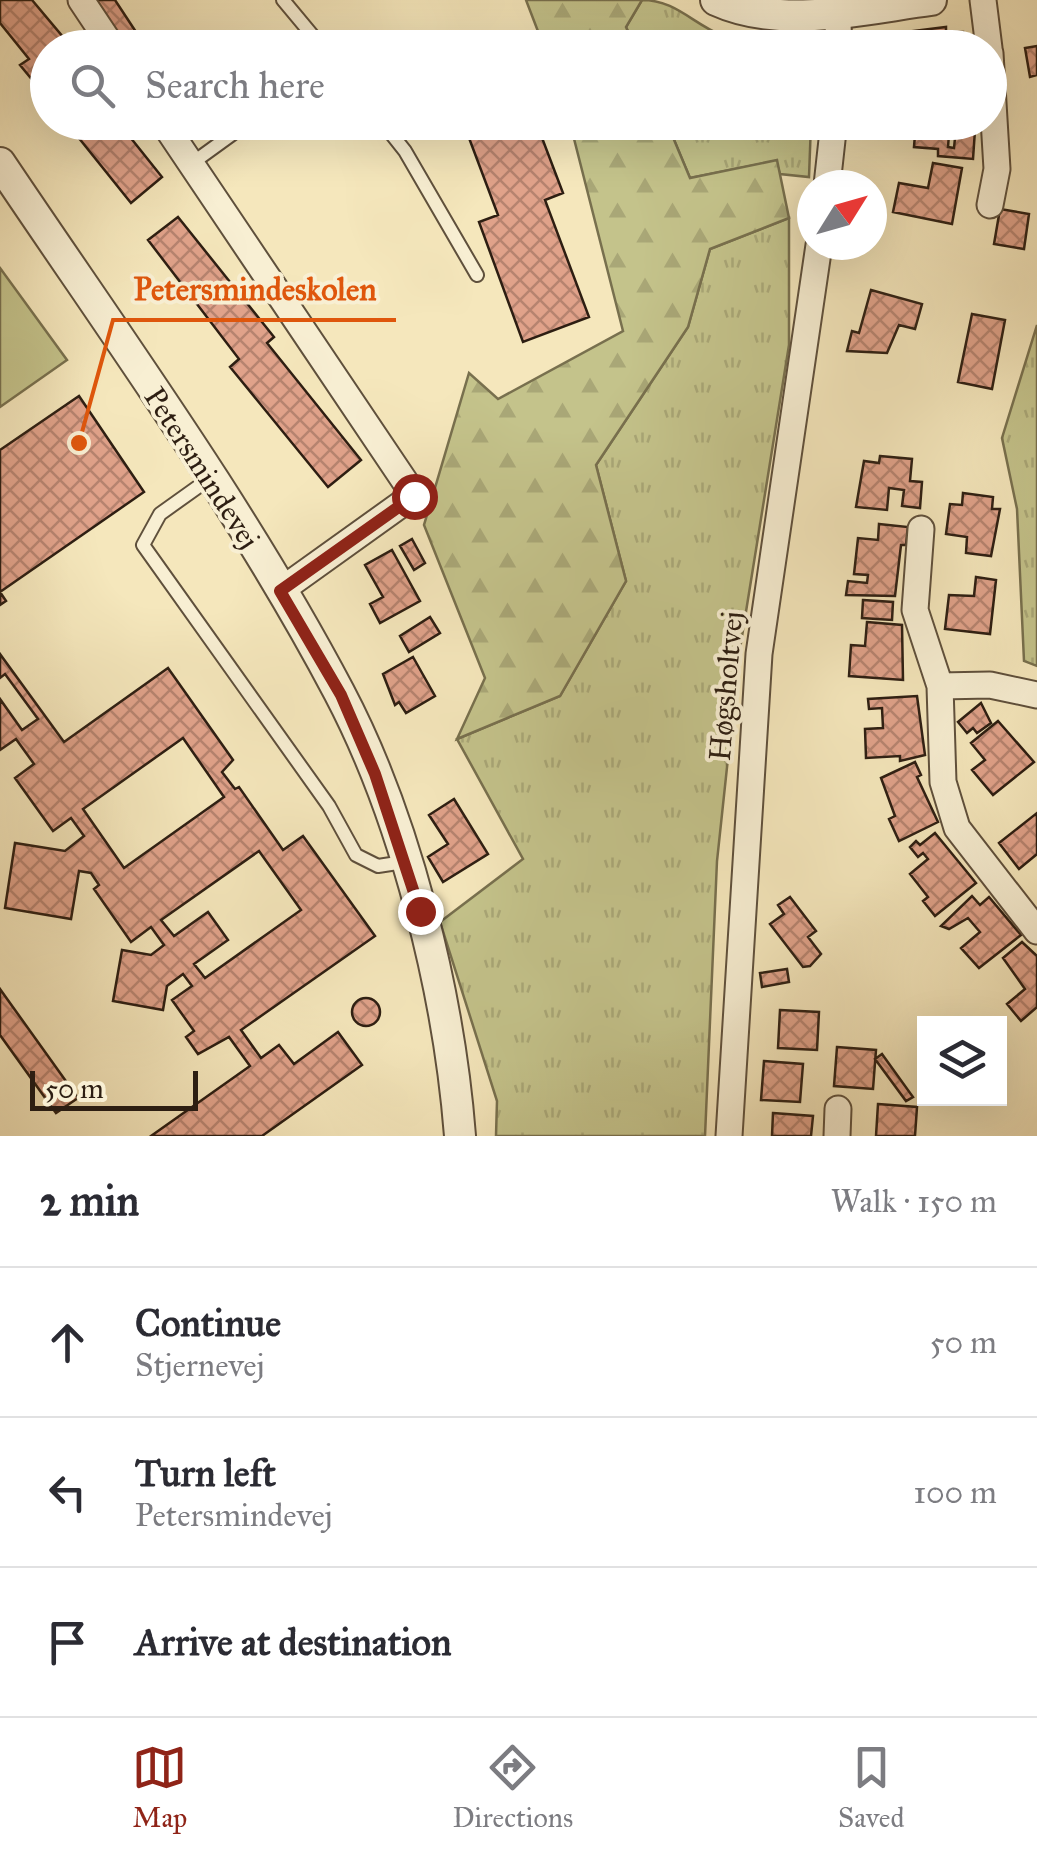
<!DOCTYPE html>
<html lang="en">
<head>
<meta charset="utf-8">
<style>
  :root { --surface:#fff; --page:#f7f7f7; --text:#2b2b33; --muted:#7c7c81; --line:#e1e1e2; --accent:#8f2418 }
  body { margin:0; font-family:"IM FELL Great Primer",serif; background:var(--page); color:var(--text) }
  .controls { position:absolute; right:30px; bottom:30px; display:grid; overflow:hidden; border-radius:0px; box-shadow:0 10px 40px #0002 }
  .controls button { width:90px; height:90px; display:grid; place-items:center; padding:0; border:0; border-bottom:2px solid var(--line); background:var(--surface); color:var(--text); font:50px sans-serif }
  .compass { position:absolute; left:797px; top:170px; width:90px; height:90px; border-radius:50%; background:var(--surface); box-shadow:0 10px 40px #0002; rotate:53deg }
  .scale { position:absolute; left:30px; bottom:25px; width:168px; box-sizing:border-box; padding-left:10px; border:5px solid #2d1e12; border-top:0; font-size:28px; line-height:35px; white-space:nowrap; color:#2d1e12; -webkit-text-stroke:8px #f8efd3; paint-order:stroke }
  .stop { position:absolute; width:30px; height:30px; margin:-22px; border:8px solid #8f2418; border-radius:50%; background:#fff }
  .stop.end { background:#8f2418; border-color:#fff; box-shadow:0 2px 10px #0008 }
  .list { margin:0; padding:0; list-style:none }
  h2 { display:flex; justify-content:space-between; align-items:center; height:130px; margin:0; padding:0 40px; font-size:42px }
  h2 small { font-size:32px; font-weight:400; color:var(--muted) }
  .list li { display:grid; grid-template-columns:65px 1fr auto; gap:30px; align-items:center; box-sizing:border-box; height:150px; padding:0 40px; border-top:2px solid var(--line) }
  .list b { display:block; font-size:38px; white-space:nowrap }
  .list p { margin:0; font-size:32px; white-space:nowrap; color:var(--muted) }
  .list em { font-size:32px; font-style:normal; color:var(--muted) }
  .icon { flex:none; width:55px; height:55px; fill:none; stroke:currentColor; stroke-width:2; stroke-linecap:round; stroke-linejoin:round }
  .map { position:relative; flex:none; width:1037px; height:1136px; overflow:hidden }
  .search { position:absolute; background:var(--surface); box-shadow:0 10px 40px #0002; left:30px; right:30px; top:30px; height:110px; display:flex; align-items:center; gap:25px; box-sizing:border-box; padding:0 35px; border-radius:55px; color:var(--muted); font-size:38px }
  .sheet { height:580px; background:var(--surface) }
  nav { display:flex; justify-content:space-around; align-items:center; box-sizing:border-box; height:140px; border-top:2px solid var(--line); background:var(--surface); font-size:28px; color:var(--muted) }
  nav a { display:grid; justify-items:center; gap:5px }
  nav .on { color:var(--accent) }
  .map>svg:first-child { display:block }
  .grass { fill:url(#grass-tufts); stroke:#78704e; stroke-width:2.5 }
  .forest { fill:url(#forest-firs); stroke:#78704e; stroke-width:2.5 }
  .pitch { fill:#c4c38b; stroke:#78704e; stroke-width:2.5 }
  .building { fill:url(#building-cross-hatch); stroke:#2d1e12; stroke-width:2.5; fill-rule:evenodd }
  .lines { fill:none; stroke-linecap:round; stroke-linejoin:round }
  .service-casing { stroke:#5f503c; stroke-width:16 }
  .minor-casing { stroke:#5f503c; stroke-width:29 }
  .tertiary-casing { stroke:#5f503c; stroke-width:34 }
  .service { stroke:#f8efd3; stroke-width:12 }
  .minor { stroke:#f8efd3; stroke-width:25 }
  .tertiary { stroke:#f8efd3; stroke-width:30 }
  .route { stroke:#8f2418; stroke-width:12 }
  .labels { text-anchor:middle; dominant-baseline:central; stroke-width:8; stroke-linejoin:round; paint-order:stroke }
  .street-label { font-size:30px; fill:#2d1e12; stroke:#f8efd3 }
  .leader { fill:none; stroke:#df560c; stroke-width:4 }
  .callout-dot { fill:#df560c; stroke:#f8efd3; stroke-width:4 }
  .callout-label { font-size:32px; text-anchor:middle; font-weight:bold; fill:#df560c; stroke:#f8efd3; stroke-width:8; stroke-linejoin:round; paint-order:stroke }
</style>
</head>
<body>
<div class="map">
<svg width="1037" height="1136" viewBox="0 0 1037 1136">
  <defs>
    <pattern id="grass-tufts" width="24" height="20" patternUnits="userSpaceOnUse" patternTransform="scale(2.5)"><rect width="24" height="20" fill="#c4c38b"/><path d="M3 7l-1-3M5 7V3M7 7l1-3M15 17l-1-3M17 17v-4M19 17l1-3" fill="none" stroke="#a9a777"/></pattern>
    <pattern id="forest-firs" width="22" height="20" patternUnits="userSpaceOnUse" patternTransform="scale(2.5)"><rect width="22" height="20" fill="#c4c38b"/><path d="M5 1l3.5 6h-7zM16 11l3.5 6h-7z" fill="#a9a777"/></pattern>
    <pattern id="building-cross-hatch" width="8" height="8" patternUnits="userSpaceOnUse" patternTransform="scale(2.5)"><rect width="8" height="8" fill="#e0a28a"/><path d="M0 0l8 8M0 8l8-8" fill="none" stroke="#b6836f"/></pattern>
  </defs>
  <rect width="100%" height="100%" fill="#f5e7bc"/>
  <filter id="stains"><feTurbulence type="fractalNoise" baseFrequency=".002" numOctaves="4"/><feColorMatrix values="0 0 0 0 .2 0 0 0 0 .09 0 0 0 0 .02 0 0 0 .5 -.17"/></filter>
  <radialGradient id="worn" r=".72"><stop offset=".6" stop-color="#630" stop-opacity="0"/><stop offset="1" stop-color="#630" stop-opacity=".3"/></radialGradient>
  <path class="grass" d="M642,0C675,0 692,23 721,35C744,44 770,36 793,47H635L626,27Z
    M667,123H811L809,177L780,174L776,161L690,178Z
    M789,218V345L739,655L717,861L705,1136H496L497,1101L440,922L523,859L457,739L560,696L626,581L596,465L688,327L710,249Z
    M1037,325V666L1024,661L1017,509L1002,438Z"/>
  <path class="forest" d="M526,0H642L626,27L635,47H544Z
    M570,123H667L690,178L777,160L789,218L710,249L688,327L596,465L626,581L560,696L457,739L485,678L424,525L469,373L498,399L623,331Z"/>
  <path class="pitch" d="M0,268L67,360L0,407Z"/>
  <path class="building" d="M0,0H32L63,37L57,48H48V99L20,65L29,59L0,23Z
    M91,0H115L138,35L122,46Z
    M946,27V32H963V48H890L889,34Z
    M1037,46V75L1030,77L1025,48Z
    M66,122H118L162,177L131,203Z
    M463,122H536L563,193L545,200L589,317L523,342L479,222L498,215Z
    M916,122H950L948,147L954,148L956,128L975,130L973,159L938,156V149L914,147Z
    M933,163L962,168L952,224L893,212L899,183L928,188Z
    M1000,209L1029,214L1024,249L994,244Z
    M178,217L274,337L267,343L361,460L328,487L230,367L239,359L148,240Z
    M871,290L922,304L915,329L899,325L887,353L847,351L852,331L859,333Z
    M972,314L1005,320L992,389L958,382Z
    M79,396L144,492L0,592L6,601L0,605V450Z
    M880,456L912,459L910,481L922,482L920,508L902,506L904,490L889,488L887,510L856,507L864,461L879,463Z
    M963,493L993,497L992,509H1000L991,556L966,553L967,537L946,534L950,504L962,505Z
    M879,524L908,527L906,545H901L895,596L846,595L848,581L867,583L868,575L854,574L858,538L878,540Z
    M412,539L425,563L414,570L400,546Z
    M392,550L420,601L380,623L370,604L383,597L365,565Z
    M976,577L996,580L990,634L945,629L949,595L974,596Z
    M863,600L893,602L892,620L862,618Z
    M430,617L440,633L409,652L400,636Z
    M867,622L902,625L903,680L849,676L851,645L865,646Z
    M0,654L64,742L168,668L233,760L222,772L235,789L239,787L283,850L303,836L375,936L241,1030L261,1058L279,1045L294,1064L338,1032L362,1065L262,1136H151L250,1066L229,1037L198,1054L186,1037L194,1031L172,1000L192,986L183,974L167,986L163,1010L113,1001L122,950L151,955L164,945L151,927L131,942L94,889L99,885L91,873L79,871L71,919L5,908L15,843L65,851L84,836L71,818L53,831L15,778L34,764L16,739L0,750V699L22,730L38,719L5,674L0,678ZM183,738L224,797L124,868L83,809ZM259,851L301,910L205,978L194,964L228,940L208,912L174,936L161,920Z
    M413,657L435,696L406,713L399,702L395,705L383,674Z
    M917,696L925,755L900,761V756L866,758L865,729L883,728L882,708L869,709L868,699Z
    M981,703L991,723L977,733L973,728L967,733L958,722Z
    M998,721L1034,762L993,795L972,770L985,760L971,743Z
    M915,762L921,775L917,777L938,822L899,841L889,819L895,816L881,778Z
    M454,799L488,854L443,882L428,857L448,844L429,815Z
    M1037,813V854L1019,869L999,843Z
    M935,833L976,883L935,916L923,901L928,897L910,874L928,859L923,853L918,857L910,847L916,841L920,845Z
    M972,896L980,905L989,897L1021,935L979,968L961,948L980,932L968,918L949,929L941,926Z
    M790,897L816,931L808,937L821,954L810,966L803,967L770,924L784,914L778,905Z
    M1022,942L1037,956V1007L1021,1021L1007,1004L1025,989L1003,958Z
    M787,969L789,982L762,987L760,973Z
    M0,989L78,1098L56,1113L0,1035Z
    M352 1012a14 14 0 1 1 28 0a14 14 0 1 1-28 0Z
    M780,1010L819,1012L817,1050L778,1048Z
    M837,1047L876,1050L873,1089L834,1086Z
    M882,1054L913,1097L906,1101L875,1059Z
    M764,1061L803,1064L800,1102L761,1100Z
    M878,1104L917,1107L915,1136H876Z
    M773,1113L813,1116L811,1136H772Z"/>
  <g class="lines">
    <g class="service-casing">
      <path id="service" d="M283,0L323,48
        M382,122L405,151L477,275
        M191,164L249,122
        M209,479L160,514L143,545L329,806L356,855L378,866L404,862"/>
    </g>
    <g class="minor-casing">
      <path id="minor" d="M81,0L113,48
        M837,0L839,48
        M983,0L989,48
        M990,53L997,169L990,205
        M163,122L414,495L280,591
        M827,185L834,122
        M921,529L915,610L940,686L943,782L957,828L1037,931
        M940,686L990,685L1037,695
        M729,1136L759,654L819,245
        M837,1136L838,1109"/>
    </g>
    <g class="tertiary-casing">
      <path id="tertiary" d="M716,0C782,30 862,9 931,0
        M0,163C116,336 242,508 339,692C406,819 449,994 460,1136"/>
    </g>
    <use href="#service" class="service"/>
    <use href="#minor" class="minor"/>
    <use href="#tertiary" class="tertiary"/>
  </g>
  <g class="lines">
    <path class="route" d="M414,496L280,591L341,695L375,774L420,911"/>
  </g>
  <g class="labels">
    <g class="street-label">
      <text transform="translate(202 468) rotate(57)">Petersmindevej</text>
      <text transform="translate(726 686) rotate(-85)">Høgsholtvej</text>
    </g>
  </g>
  <path class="leader" d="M79 443L113 320H396"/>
  <circle class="callout-dot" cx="79" cy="443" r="10"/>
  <g class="callout-label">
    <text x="255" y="300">Petersmindeskolen</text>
  </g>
  <rect width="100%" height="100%" filter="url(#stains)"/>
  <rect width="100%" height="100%" fill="url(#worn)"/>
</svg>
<div class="controls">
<button><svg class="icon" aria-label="layers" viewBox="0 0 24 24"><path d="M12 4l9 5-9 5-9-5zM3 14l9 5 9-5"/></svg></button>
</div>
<svg class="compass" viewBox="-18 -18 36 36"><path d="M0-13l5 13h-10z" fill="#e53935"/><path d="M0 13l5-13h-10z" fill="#7c7c81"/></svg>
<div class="scale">50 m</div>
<div class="stop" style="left:414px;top:496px"></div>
<div class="stop end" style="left:420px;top:911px"></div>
<div class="search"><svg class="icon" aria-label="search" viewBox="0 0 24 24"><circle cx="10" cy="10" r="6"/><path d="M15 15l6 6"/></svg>Search here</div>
</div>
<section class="sheet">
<h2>2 min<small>Walk · 150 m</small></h2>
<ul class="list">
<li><svg class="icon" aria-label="ahead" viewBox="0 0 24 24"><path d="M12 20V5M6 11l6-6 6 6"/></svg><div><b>Continue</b><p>Stjernevej</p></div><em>50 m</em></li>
<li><svg class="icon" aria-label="left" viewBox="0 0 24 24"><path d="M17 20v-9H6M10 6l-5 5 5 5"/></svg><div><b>Turn left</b><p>Petersmindevej</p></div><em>100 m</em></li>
<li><svg class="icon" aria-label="arrive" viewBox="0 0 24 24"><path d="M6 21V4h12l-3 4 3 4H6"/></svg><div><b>Arrive at destination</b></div></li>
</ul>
</section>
<nav>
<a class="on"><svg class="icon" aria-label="map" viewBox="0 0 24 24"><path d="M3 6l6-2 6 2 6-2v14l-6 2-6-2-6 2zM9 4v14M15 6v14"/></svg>Map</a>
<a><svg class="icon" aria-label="directions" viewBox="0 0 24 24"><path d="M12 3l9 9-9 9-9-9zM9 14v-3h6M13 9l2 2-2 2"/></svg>Directions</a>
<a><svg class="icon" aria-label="saved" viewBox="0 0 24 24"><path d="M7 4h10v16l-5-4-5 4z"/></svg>Saved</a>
</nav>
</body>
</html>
